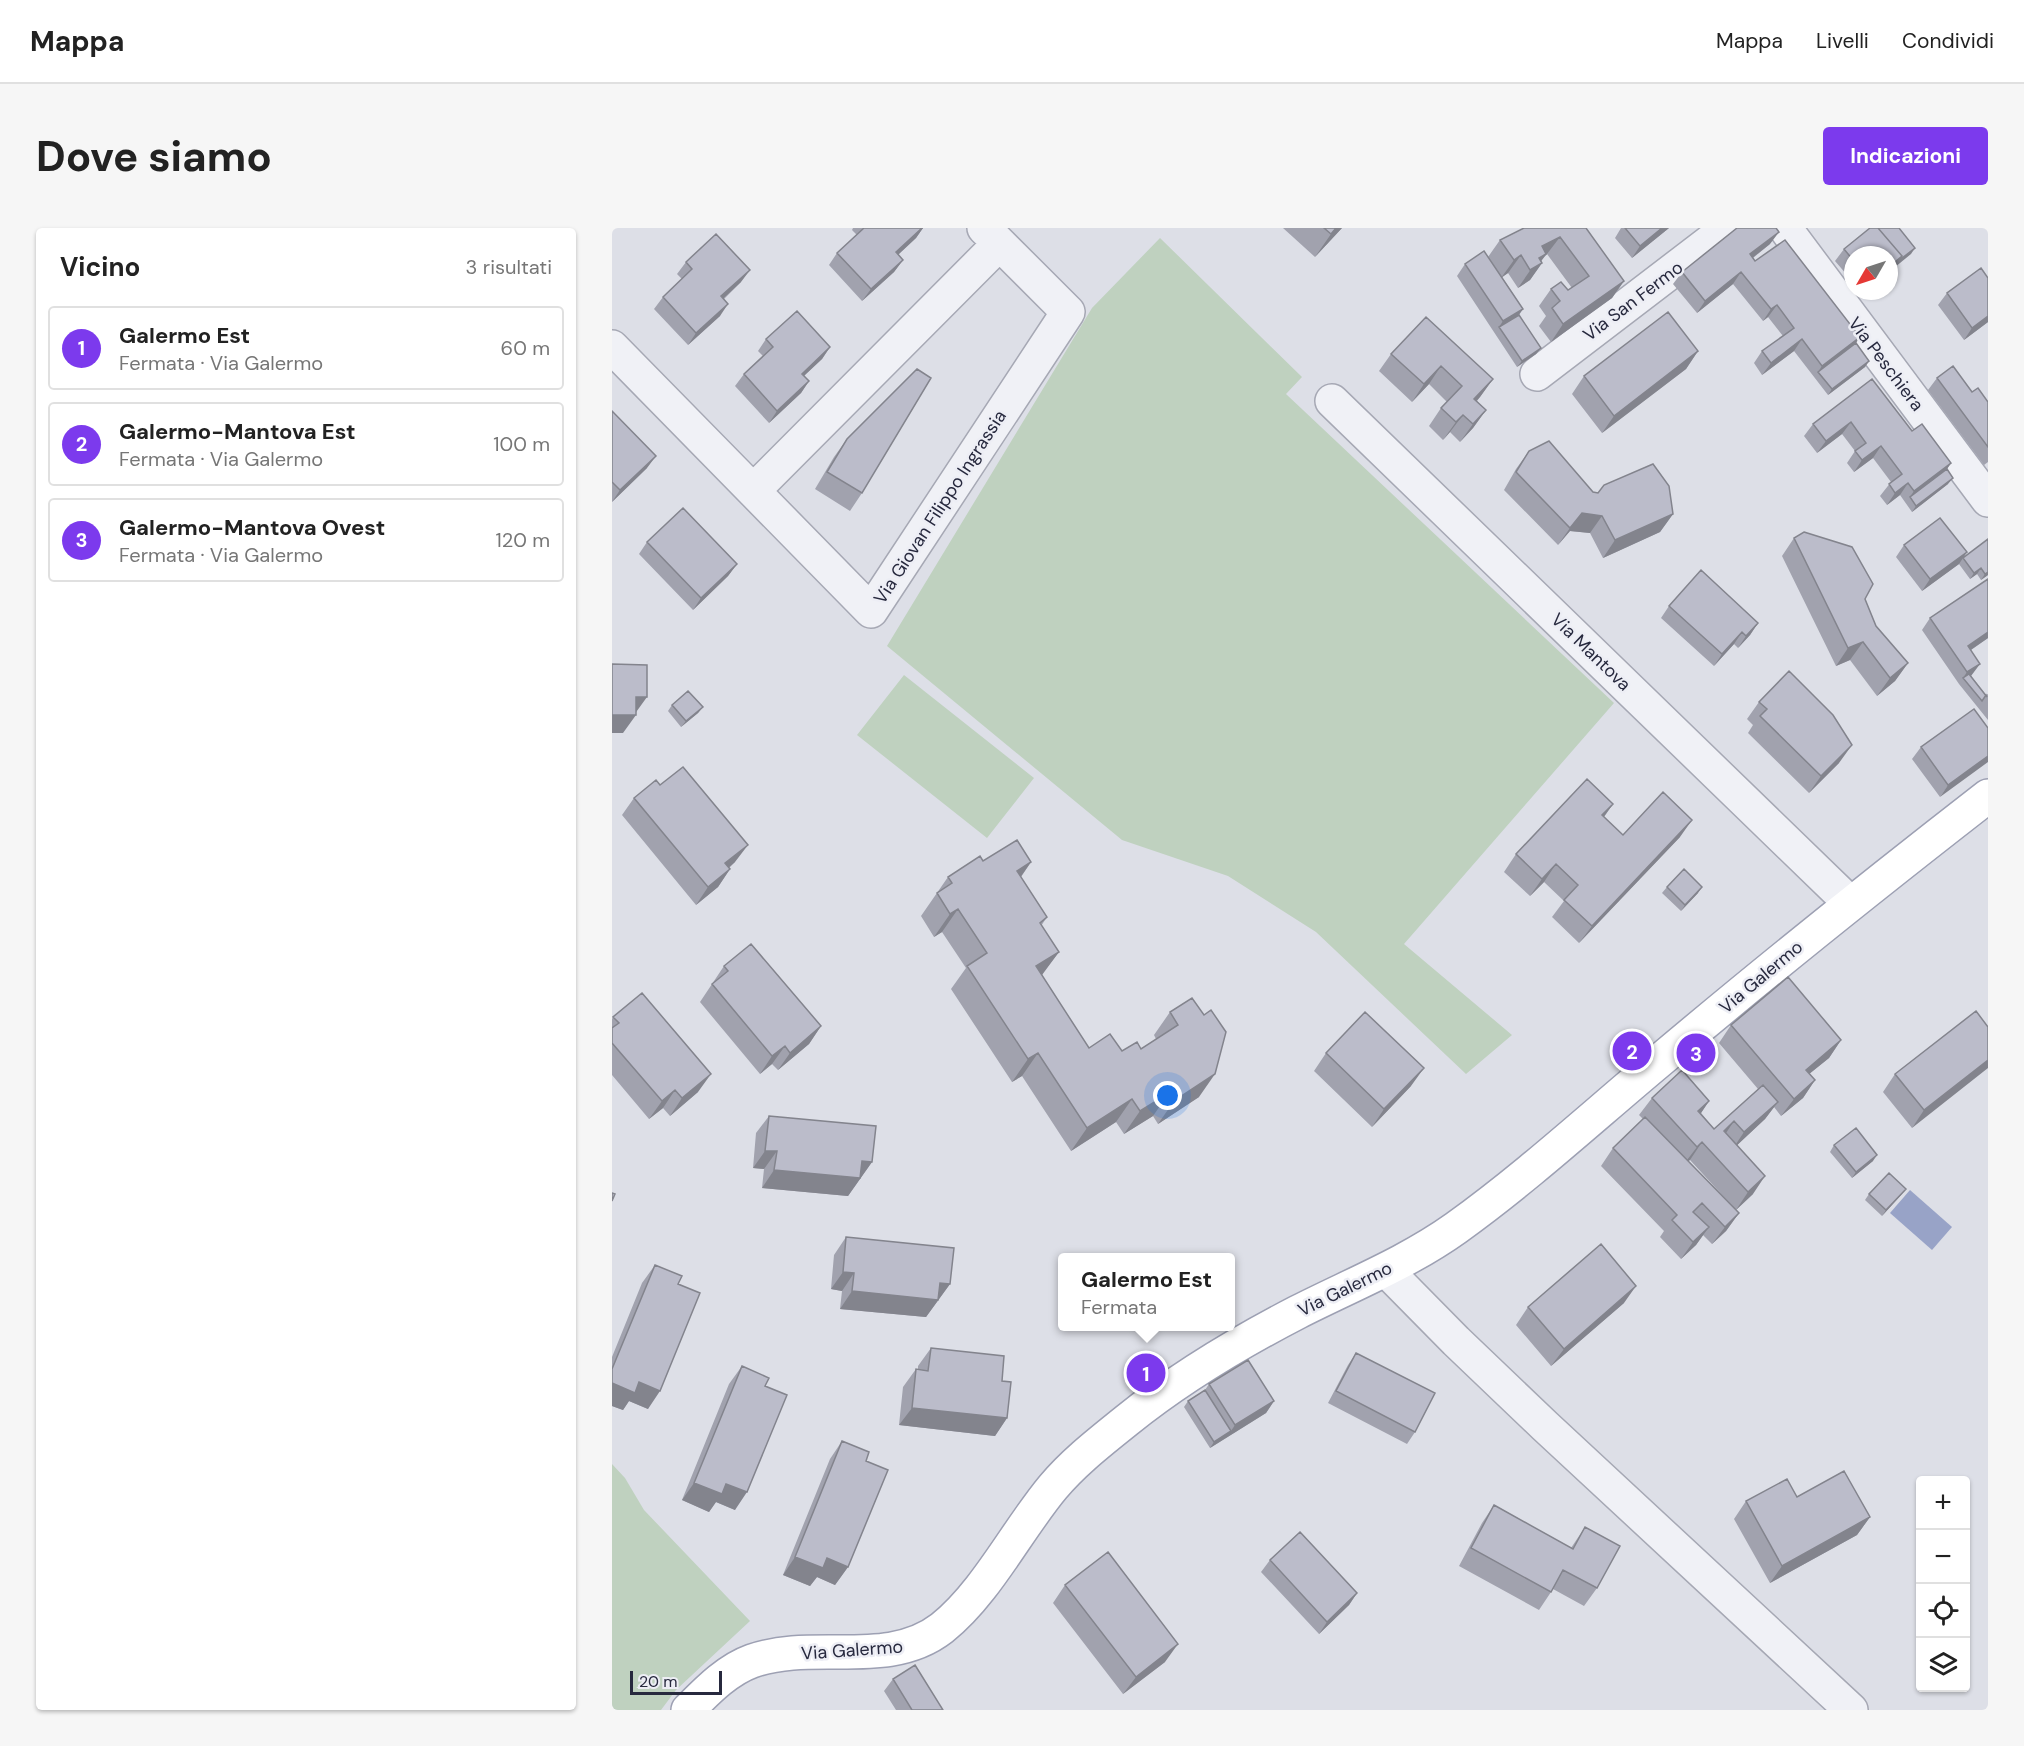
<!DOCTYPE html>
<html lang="it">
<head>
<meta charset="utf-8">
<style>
  :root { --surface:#fff; --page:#f6f6f6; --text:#222; --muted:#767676; --line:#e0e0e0; --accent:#7c3aed }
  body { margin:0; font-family:"DM Sans",sans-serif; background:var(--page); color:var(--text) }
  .controls { position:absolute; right:18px; bottom:18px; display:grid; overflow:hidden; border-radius:6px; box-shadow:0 2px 4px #0004 }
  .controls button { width:54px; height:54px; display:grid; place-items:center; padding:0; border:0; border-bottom:2px solid var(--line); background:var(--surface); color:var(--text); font:30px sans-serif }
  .compass { position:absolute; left:1232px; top:18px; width:54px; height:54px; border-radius:50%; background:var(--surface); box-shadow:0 2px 4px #0004; rotate:231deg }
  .scale { position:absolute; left:18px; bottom:15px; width:92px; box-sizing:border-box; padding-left:6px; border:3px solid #27293e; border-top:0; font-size:16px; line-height:21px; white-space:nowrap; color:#27293e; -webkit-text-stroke:4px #edeef5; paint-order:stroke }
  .you { position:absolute; left:556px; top:868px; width:21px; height:21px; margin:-15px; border:4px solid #fff; border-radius:50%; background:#1a73e8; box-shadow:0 0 0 9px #1a73e833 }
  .badge { display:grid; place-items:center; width:39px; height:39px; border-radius:50%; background:var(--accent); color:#fff; font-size:20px; font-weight:700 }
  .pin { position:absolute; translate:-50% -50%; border:3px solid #fff; box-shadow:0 2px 6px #0006 }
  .popup { position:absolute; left:446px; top:1025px; width:177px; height:78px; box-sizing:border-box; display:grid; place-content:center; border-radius:6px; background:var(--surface); filter:drop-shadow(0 2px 4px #0005); font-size:20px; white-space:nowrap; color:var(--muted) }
  .popup b { font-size:22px; color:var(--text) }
  .popup::after { content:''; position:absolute; left:50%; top:100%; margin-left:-12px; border:12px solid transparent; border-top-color:var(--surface) }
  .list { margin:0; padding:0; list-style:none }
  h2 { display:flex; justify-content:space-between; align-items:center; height:78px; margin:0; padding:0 24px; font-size:26px }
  h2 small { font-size:20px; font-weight:400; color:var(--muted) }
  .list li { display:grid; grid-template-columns:39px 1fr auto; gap:18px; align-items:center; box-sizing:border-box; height:84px; margin:0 12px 12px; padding:0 12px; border:2px solid var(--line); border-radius:6px }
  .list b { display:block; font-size:22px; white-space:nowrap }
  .list p { margin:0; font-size:20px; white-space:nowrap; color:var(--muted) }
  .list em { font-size:20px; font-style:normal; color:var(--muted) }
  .icon { flex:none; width:33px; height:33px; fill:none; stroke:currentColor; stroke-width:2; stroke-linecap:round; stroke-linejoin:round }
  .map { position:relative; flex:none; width:1376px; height:1482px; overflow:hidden; border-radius:6px }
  header { display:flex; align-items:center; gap:36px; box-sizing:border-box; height:84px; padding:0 30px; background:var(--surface); border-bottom:2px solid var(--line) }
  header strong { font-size:28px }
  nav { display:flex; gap:33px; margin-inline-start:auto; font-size:21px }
  .intro { display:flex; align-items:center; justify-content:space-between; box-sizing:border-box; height:144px; padding:0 36px }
  h1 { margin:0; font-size:42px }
  .button { padding:15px 27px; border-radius:6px; background:var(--accent); color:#fff; font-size:21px; font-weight:700 }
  main { display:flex; gap:36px; padding:0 36px }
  aside { flex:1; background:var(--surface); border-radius:6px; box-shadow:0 2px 4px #0004 }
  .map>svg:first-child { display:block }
  .green { fill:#bfd1bf }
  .water { fill:#98a3c7 }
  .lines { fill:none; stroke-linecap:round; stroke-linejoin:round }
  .minor-casing { stroke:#a6a8b4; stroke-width:36 }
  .major-casing { stroke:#9da0b3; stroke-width:36 }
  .minor { stroke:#f0f1f6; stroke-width:33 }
  .major { stroke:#fff; stroke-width:33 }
  .wall { fill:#a1a2ae }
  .shaded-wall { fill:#83848d }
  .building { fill:#bbbcca; stroke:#83848d; stroke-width:1.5 }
  .labels { text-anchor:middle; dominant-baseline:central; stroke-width:5; stroke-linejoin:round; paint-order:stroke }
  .street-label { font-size:18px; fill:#27293e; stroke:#edeef5 }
</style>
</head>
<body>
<header>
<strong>Mappa</strong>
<nav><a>Mappa</a><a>Livelli</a><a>Condividi</a></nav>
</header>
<div class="intro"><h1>Dove siamo</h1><a class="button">Indicazioni</a></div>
<main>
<aside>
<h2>Vicino<small>3 risultati</small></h2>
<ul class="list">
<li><span class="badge">1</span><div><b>Galermo Est</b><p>Fermata · Via Galermo</p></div><em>60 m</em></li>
<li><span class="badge">2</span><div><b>Galermo-Mantova Est</b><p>Fermata · Via Galermo</p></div><em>100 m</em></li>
<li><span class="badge">3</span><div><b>Galermo-Mantova Ovest</b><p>Fermata · Via Galermo</p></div><em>120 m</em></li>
</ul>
</aside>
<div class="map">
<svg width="1376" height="1482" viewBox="0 0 1376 1482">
  <rect width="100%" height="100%" fill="#dddfe7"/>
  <path class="green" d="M548,10L690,149L674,166L1002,475L792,716L900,807L854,846L704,704L616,648L510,612L275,418L480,80Z
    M292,447L422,550L375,610L245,507Z
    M0,1236L13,1250L32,1282L138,1393L64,1462L49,1482H0Z"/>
  <path class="water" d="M1298,962L1340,999L1320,1022L1278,985Z"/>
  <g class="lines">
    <g class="minor-casing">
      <path id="minor" d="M1173,0L1376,272
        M0,119L259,383L456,84L372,0
        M925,146L1116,0
        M720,173L1238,675
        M142,262L387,16
        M774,1042L844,1113L933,1198L1239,1482"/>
    </g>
    <g class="major-casing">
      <path id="major" d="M76,1482C95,1463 115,1442 140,1433C202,1411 276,1442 330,1400C374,1365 405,1302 441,1259C462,1234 488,1214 514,1193C566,1151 626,1115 686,1084C739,1057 795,1035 844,1000C915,949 979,890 1046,834C1154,743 1264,655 1376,568"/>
    </g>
    <use href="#minor" class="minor"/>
    <use href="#major" class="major"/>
  </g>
  <path class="wall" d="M241,0H311L304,10L286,27L291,32L282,44L250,73L217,37L225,25L245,7L240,2Z
    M671,0H730L703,29Z
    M974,0L1012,53L1000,70L939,114L927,98L934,88L927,78L939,61L956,62L960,60L935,26L933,28L929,33L930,35L918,52L906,60L896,45L890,49L911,81L907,87L929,120L924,126L905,139L845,48L853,36L876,29L888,12Z
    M1009,0H1057L1020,30L1003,10Z
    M1158,16L1141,30L1143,33L1244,115L1257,133L1253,139L1216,167L1182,123L1150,147L1142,135L1150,123L1171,108L1156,89L1151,93L1121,56L1085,85L1061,56L1070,44Z
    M1232,21L1299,26L1241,27V54L1223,33Z
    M74,34L129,54L112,71L108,88L76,117L42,81L51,69L70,51L65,46Z
    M1335,65L1376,94L1352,112L1326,77Z
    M154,111L218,119L210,131L192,148L197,153L189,165L157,195L123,158L132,146L151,128L146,123Z
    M1086,123L1074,141L990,205L960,166L972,148Z
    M779,126L881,151L865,173L874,182L861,200L848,214L838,204L831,212L817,198L829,180L835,174L817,156L800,174L767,143Z
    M1325,150L1360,164L1376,174V234L1372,237L1316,162Z
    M1260,151L1300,203L1339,235L1335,241L1336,256L1300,284L1288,267L1275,277L1268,268L1279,254L1261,230L1242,244L1235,235L1243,223L1230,206L1205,225L1192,208L1201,196Z
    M0,183L35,240L0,274Z
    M235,211L250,265L238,283L203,261L222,229Z
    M917,223L981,264L1061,286L1048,304L991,330L978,305L958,303L946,317L892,262L904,241Z
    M1182,310L1253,371L1264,398L1296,435L1283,453L1265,468L1238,432L1224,438L1170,328Z
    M1376,311V347L1369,352L1365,346L1358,351L1347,336L1310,363L1284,329L1292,317L1355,324L1351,330Z
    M35,314L125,336L116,348L81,382L27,326Z
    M1057,378L1146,395L1138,407L1126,420L1122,416L1102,438L1049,390Z
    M1318,390L1376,410L1359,422V448L1374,467L1376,466V492L1347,456L1310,402Z
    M1147,474L1227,535L1197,565L1136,505L1141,497L1135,491Z
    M60,477L91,479L86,485L69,499L56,483Z
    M1376,500L1328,569L1300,531L1309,519Z
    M48,557L123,634L117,640L118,641L106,659L84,677L10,587L22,570Z
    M1001,576L992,589L1011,607L1068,609L967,715L940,689L952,673L932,654L918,668L892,644L904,626Z
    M371,633L419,634L409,649L435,689L429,698L447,724L429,747L477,820L510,823L529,821L544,811L542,807L558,784L580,770L587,869L546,896L541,888L512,906L504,894L459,923L410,848L400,854L339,761L354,740L330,704L322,709L309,688L336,649Z
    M1055,659L1086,665L1069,683L1050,665Z
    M112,738L209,798L197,816L166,842L160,836L148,846L88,774Z
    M1,789L86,864L58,888L51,880L37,891L0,847V791Z
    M1119,797L1229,812L1217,830L1197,846L1203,852L1191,870L1169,888L1162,879L1153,891L1125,917L1141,966L1124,982L1078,932L1076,933L1127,985L1114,1003L1100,1016L1091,1007L1084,1017L1069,1031L1048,1009L1052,1003L989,938L1001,920L1031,891L1027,887L1040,870L1097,873L1089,885L1102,901L1146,861L1107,815Z
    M1376,799L1300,900L1271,864L1283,846Z
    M714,825L799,858L760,899L702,843Z
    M157,888L260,934L236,968L150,960L152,941L141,940L144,905Z
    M1222,917L1261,933L1240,950L1218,924Z
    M1257,966L1289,967L1270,988L1253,972Z
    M234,1009L338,1056L314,1089L228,1081L230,1063L219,1061L222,1027Z
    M43,1037L66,1056L36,1181L17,1173L11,1182L0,1178V1129L30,1055Z
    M1012,1075L939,1138L904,1097L916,1079Z
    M319,1120L390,1153L395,1190L383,1208L287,1197L291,1159L304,1141L306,1142V1138Z
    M744,1125L803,1204L795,1216L716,1175L736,1137Z
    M130,1138L153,1158L123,1282L104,1274L97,1284L70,1272L117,1156Z
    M597,1156L662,1173L654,1185L598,1220L572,1179L576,1173L593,1162Z
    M230,1213L254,1233L236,1339L223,1357L205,1349L198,1358L171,1347L218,1231Z
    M1185,1269L1258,1289L1245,1307L1158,1355L1122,1291L1134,1273Z
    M882,1277L959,1320L973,1299L985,1360L972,1378L941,1361L927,1382L847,1338L870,1295Z
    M658,1332L745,1365L737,1377L707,1406L649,1344Z
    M453,1357L553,1434L511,1466L441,1375Z
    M281,1451L331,1482H284L272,1463Z"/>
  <path class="shaded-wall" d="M310,0H311L304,10L276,36L284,24Z
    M724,0H730L703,29L719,6Z
    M1050,0H1057L1020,30L1028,18Z
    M1167,4L1158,16L1130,38L1138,26Z
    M948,9L935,26L933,28L926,37L930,35L918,52L906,60L926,31L930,18Z
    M1303,20L1299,26L1277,44V39L1290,28Z
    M909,27L896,45L889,50L902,32Z
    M291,32L282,44L250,73L259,61Z
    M138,42L129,54L101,80L109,68Z
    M1129,44L1121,56L1085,85L1093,73Z
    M1012,53L1000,70L939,114L951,96Z
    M116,76L108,88L76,117L84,105Z
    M1165,77L1156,89L1151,93L1159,81Z
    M911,81L902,93L887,99L891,93Z
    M1376,88V94L1352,112L1360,100Z
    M1248,109L1240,121L1206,144L1210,138Z
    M1190,111L1182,123L1150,147L1159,135Z
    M218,119L210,131L181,158L190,146Z
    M929,120L924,126L905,139L910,133Z
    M1086,123L1074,141L990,205L1002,188Z
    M1257,133L1253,139L1216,167L1220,161Z
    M829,138L817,156L800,174L812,156Z
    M881,151L868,169L850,189L862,171Z
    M197,153L189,165L157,195L165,183Z
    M874,182L861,200L848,214L861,196Z
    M851,187L838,204L831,212L844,194Z
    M1239,194L1230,206L1205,225L1214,213Z
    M1269,218L1261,230L1242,244L1250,232Z
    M44,228L35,240L0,274L8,262Z
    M1339,235L1331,247L1298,269L1302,263Z
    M1341,250L1336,256L1300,284L1304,278Z
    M1296,255L1288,267L1275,277L1283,265Z
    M970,285L990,288L978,305L958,303L946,317L958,300Z
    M1061,286L1048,304L991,330L1003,312Z
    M1355,324L1347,336L1310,363L1318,351Z
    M125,336L116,348L81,382L89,370Z
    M1369,340L1365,346L1358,351L1362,345Z
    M1376,344V347L1369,352L1373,346Z
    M1146,395L1138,407L1126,420L1134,408Z
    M1130,404L1122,416L1102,438L1110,426Z
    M1376,404V410L1347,430L1356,418Z
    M1251,414L1238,432L1224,438L1236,420Z
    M1296,435L1283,453L1265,468L1278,450Z
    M1368,436L1359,448L1353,452L1351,450L1355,444Z
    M24,469H35L22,487Z
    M91,479L86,485L69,499L74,493Z
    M0,487H24L11,505H0Z
    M1240,517L1227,535L1197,565L1209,548Z
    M1376,528V534L1328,569L1336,557Z
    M1001,576L988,594L990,587Z
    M1080,592L1068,609L967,715L980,698Z
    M136,617L123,634L101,653L113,635Z
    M419,634L403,657L405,643Z
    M944,636L932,654L918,668L930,651Z
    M118,641L106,659L84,677L96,659Z
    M1090,659L1086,665L1069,683L1073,677Z
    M346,681L330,704L322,709L338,686Z
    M447,724L430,747L408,761L424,738Z
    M209,798L197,816L166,842L178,825Z
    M1229,812L1217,830L1181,859L1194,842Z
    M173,818L160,836L148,846L160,828Z
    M426,825L410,848L400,854L416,831Z
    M1376,832V840L1300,900L1312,882Z
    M812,840L799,858L760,899L772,881Z
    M99,846L86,864L58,888L70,870Z
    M603,846L587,869L546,896L562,873Z
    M1203,852L1191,870L1169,888L1182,871Z
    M63,862L51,880L37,891L50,873Z
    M557,865L541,888L512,906L528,883Z
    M520,871L504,894L459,923L475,900Z
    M1097,873L1085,891L1086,883Z
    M1166,874L1153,891L1120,922L1132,904Z
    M1122,893L1110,911L1112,903Z
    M1090,914L1078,932L1072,936L1085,919Z
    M153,923H165L152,941L141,940Z
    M1265,927L1261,933L1240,950L1244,944Z
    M250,933L260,934L236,968L150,960L162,942Z
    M1153,948L1141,966L1124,982L1136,964Z
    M1294,961L1289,967L1270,988L1274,982Z
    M1127,985L1114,1003L1100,1016L1113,999Z
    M1097,999L1084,1017L1069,1031L1081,1014Z
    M231,1044L242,1045L230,1063L219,1061Z
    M328,1055L338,1056L314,1089L228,1081L240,1063Z
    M1024,1058L1012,1075L939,1138L952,1121Z
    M27,1154L48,1163L36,1181L17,1173L11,1182L0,1178V1155Z
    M662,1173L654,1185L598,1220L602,1214L619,1203L623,1197Z
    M300,1180L395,1190L383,1208L287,1197Z
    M82,1255L114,1256L135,1264L123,1282L104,1274L97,1284L70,1272Z
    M1258,1289L1245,1307L1158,1355L1170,1338Z
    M183,1329L215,1330L236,1339L223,1357L205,1349L198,1358L171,1347Z
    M745,1365L737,1377L707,1406L715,1394Z
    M566,1416L553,1434L511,1466L524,1449Z"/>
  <path class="building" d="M252,0H310L284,24L291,32L259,61L225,25Z
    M712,0H724L719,6Z
    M912,0H974L1012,53L951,96L940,80L948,73L939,61L949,54L956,62L977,48L948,9L930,18L934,26L927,30L930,35L918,42L909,27L902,32L888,12Z
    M1013,0H1050L1028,18Z
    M1125,0H1164L1167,4L1138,26L1143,33L1173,12L1248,109L1210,138L1190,111L1159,135L1150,123L1182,100L1165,77L1159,81L1129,44L1093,73L1070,44Z
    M1258,0H1266L1290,28L1277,39V27H1241V32L1232,21Z
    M1266,0H1287L1303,20L1285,34L1290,28Z
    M104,6L138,42L109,68L116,76L84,105L51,69L80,41L74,34Z
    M872,23L911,81L891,93L853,36Z
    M1369,40L1376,50V88L1360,100L1335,65Z
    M185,83L218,119L190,146L197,153L165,183L132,146L161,119L154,111Z
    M1056,84L1086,123L1002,188L972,148Z
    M907,87L929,120L910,133L887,99Z
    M814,89L881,151L862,171L874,182L861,196L851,187L844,194L829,180L850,158L829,138L812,156L779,126Z
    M1244,115L1257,133L1220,161L1206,144Z
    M1341,138L1360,164L1366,160L1376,174V219L1325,150Z
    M305,141L319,150L250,265L215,244L235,211Z
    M1260,151L1300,203L1310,196L1339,235L1302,263L1296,255L1283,265L1277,256L1290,246L1269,218L1250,232L1243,223L1254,215L1239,194L1214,213L1201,196Z
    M0,183L44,228L8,262L0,254Z
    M937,213L981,264L986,265L992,257L1041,236L1057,258L1061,286L1003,312L990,288L970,285L958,300L904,244L917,223Z
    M1335,241L1341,250L1304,278L1298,269Z
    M71,280L125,336L89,370L35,314Z
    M1328,290L1355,324L1318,351L1292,317Z
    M1192,304L1240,319L1261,356L1253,371L1264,398L1296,435L1278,450L1251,414L1236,420L1182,310Z
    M1376,311V344L1373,346L1369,340L1362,345L1351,330Z
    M1089,342L1146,395L1134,408L1130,404L1110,426L1057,378Z
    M1376,351V404L1356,418L1368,436L1355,444L1318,390Z
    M0,436L35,437V469H24V487H0Z
    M1177,443L1221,487L1240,517L1209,548L1148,488L1155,481L1147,474Z
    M1357,446L1375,469L1374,467L1370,473L1351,450Z
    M76,463L91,479L74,493L60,477Z
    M1362,481L1376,500V528L1336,557L1309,519Z
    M71,539L136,617L113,635L118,641L96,659L22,570L44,552L48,557Z
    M975,551L1001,576L990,587L1011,607L1051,564L1080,592L980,698L952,672L966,657L944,636L930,651L904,626Z
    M405,612L419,634L405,643L435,689L428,695L447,724L424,738L477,820L498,806L510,823L525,814L529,821L566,797L558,784L580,770L592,787L599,782L614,804L603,846L562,873L557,865L528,883L520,871L475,900L426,825L416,831L355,738L375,725L346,681L338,686L325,665L340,655L336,649L368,628L371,633Z
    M1072,641L1090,659L1073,677L1055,659Z
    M139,716L209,798L178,825L173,818L160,828L100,756L116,743L112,738Z
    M1176,749L1229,812L1194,842L1203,852L1182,871L1119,797Z
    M30,765L99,846L70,870L63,862L50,873L0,815V800L7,795L1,789Z
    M1364,783L1376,799V832L1312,882L1283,846Z
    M753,784L812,840L772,881L714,825Z
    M1070,842L1097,873L1086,883L1102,901L1151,857L1166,874L1132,904L1122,893L1112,903L1153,948L1136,964L1090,914L1085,919L1040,870Z
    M157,888L264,898L260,934L250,933L248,950L162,942L165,923H153Z
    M1033,889L1127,985L1113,999L1090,975L1081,984L1097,999L1081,1014L1060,992L1065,987L1001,920Z
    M1244,900L1265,927L1244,944L1222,917Z
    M1277,945L1294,961L1274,982L1257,966Z
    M0,965L3,966L0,973Z
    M234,1009L342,1020L338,1056L328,1055L326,1072L240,1063L242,1045L231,1044Z
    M989,1016L1024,1058L952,1121L916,1079Z
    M43,1037L70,1048L66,1056L88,1065L48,1163L27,1154L23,1165L0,1155V1141Z
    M319,1120L392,1128L390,1153L399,1154L395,1190L300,1180L304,1141L316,1143Z
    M744,1125L823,1165L803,1204L724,1163Z
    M636,1132L662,1173L623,1197L597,1156Z
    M130,1138L157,1150L153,1158L175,1167L135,1264L114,1256L110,1266L82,1255Z
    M593,1162L619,1203L602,1214L576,1173Z
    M230,1213L257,1224L254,1233L276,1242L236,1339L215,1330L211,1340L183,1329Z
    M1232,1243L1258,1289L1170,1338L1134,1273L1175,1251L1185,1269Z
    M882,1277L961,1321L973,1299L1008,1318L985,1360L951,1342L939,1364L859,1320Z
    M688,1304L745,1365L715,1394L658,1332Z
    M496,1324L566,1416L524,1449L453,1357Z
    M303,1437L331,1482H300L281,1451Z"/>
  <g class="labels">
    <g class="street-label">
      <text transform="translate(1021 73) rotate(-37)">Via San Fermo</text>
      <text transform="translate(1274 136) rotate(53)">Via Peschiera</text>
      <text transform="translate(328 279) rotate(-57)">Via Giovan Filippo Ingrassia</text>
      <text transform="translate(979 424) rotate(44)">Via Mantova</text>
      <text transform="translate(1149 749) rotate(-40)">Via Galermo</text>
      <text transform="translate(733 1061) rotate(-26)">Via Galermo</text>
      <text transform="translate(240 1422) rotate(-4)">Via Galermo</text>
    </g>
  </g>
</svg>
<div class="controls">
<button>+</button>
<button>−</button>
<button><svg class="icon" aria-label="locate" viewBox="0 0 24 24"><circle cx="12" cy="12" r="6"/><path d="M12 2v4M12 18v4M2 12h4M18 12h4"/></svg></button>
<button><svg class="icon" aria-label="layers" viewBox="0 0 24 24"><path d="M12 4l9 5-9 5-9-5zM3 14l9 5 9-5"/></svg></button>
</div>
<svg class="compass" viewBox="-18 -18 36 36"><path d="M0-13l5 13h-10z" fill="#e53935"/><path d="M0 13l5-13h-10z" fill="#767676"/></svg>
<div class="scale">20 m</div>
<div class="you"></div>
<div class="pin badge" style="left:534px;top:1145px">1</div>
<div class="popup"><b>Galermo Est</b>Fermata</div>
<div class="pin badge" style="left:1020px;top:823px">2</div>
<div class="pin badge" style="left:1084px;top:825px">3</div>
</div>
</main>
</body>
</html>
